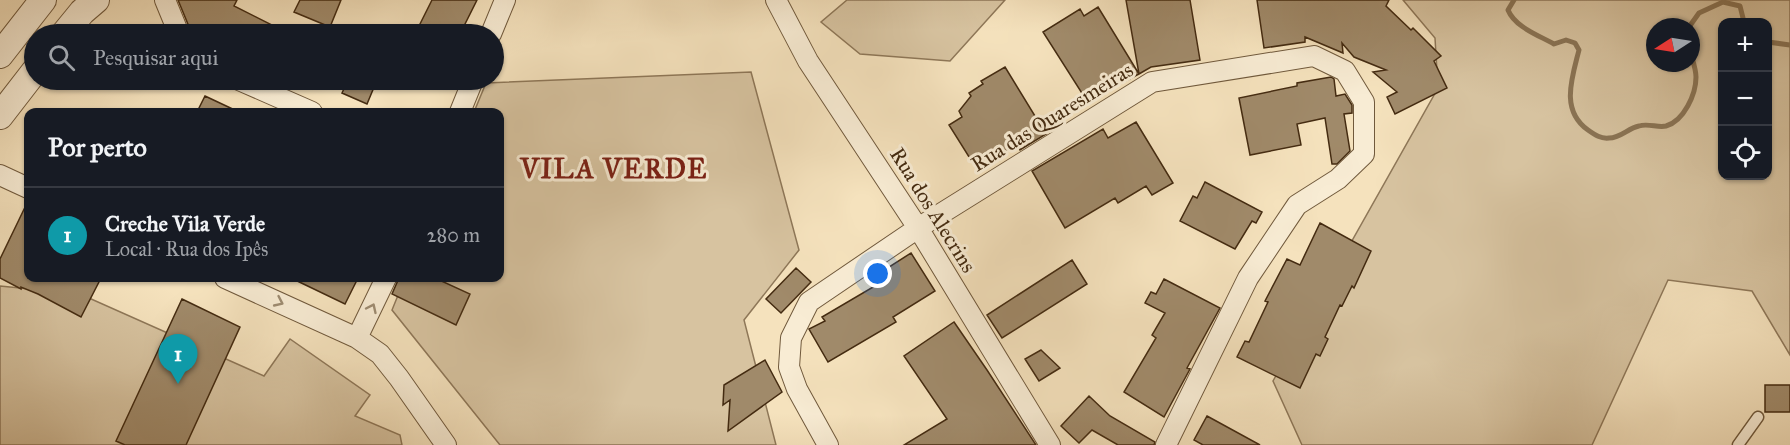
<!DOCTYPE html>
<html lang="pt">
<head>
<meta charset="utf-8">
<style>
  :root { --surface:#171b24; --page:#242831; --text:#f1f3f6; --muted:#9ea1a6; --line:#363941; --accent:#8c9099 }
  body { margin:0; font-family:"IM FELL Great Primer",serif; background:var(--page); color:var(--text) }
  .controls { position:absolute; right:18px; top:18px; display:grid; overflow:hidden; border-radius:12px; box-shadow:0 2px 4px #0004 }
  .controls button { width:54px; height:54px; display:grid; place-items:center; padding:0; border:0; border-bottom:2px solid var(--line); background:var(--surface); color:var(--text); font:30px sans-serif }
  .compass { position:absolute; left:1646px; top:18px; width:54px; height:54px; border-radius:50%; background:var(--surface); box-shadow:0 2px 4px #0004; rotate:258deg }
  .you { position:absolute; left:878px; top:274px; width:21px; height:21px; margin:-15px; border:4px solid #fff; border-radius:50%; background:#1a73e8; box-shadow:0 0 0 9px #1a73e833 }
  .badge { display:grid; place-items:center; width:39px; height:39px; border-radius:50%; background:var(--accent); color:#fff; font-size:20px; font-weight:700 }
  .pin { position:absolute; translate:-50% -50px; filter:drop-shadow(0 2px 3px #0008) }
  .pin::after { content:''; position:absolute; top:32px; width:21px; height:18px; background:inherit; clip-path:polygon(0 0,100% 0,50% 100%) }
  .list { margin:0; padding:0; list-style:none }
  h2 { display:flex; justify-content:space-between; align-items:center; height:78px; margin:0; padding:0 24px; font-size:26px }
  h2 small { font-size:20px; font-weight:400; color:var(--muted) }
  .list li { display:grid; grid-template-columns:39px 1fr auto; gap:18px; align-items:center; box-sizing:border-box; height:96px; padding:0 24px; border-top:2px solid var(--line) }
  .list b { display:block; font-size:22px; white-space:nowrap }
  .list p { margin:0; font-size:20px; white-space:nowrap; color:var(--muted) }
  .list em { font-size:20px; font-style:normal; color:var(--muted) }
  .icon { flex:none; width:33px; height:33px; fill:none; stroke:currentColor; stroke-width:2; stroke-linecap:round; stroke-linejoin:round }
  .map { position:relative; flex:none; width:1790px; height:445px; overflow:hidden }
  .search { position:absolute; background:var(--surface); box-shadow:0 2px 4px #0004; left:24px; top:24px; width:480px; height:66px; display:flex; align-items:center; gap:15px; box-sizing:border-box; padding:0 21px; border-radius:33px; color:var(--muted); font-size:22px }
  .panel { position:absolute; background:var(--surface); box-shadow:0 2px 4px #0004; left:24px; top:108px; width:480px; height:174px; border-radius:12px }
  .map>svg:first-child { display:block }
  .green { fill:#d7c3a0; stroke:#8e7758; stroke-width:1.5; fill-rule:evenodd }
  .lines { fill:none; stroke-linecap:round; stroke-linejoin:round }
  .stream { stroke:#8a7455; stroke-width:5 }
  .building { fill:#a08a6a; stroke:#442b11; stroke-width:1.5 }
  .service-casing { stroke:#70593c; stroke-width:13 }
  .minor-casing { stroke:#70593c; stroke-width:22 }
  .tertiary-casing { stroke:#70593c; stroke-width:28 }
  .service { stroke:#f8ecd4; stroke-width:10 }
  .minor { stroke:#f8ecd4; stroke-width:20 }
  .tertiary { stroke:#f8ecd4; stroke-width:26 }
  .oneway { stroke:#9e8c72 }
  .labels { text-anchor:middle; dominant-baseline:central; stroke-width:6; stroke-linejoin:round; paint-order:stroke }
  .street-label { font-size:21px; fill:#442b11; stroke:#f8ecd4 }
  .district-label { font-size:27px; font-weight:bold; letter-spacing:1.5px; fill:#7a1f14; stroke:#f8ecd4 }
</style>
</head>
<body>
<div class="map">
<svg width="1790" height="445" viewBox="0 0 1790 445">
  <rect width="100%" height="100%" fill="#f5e2bd"/>
  <filter id="stains"><feTurbulence type="fractalNoise" baseFrequency=".00333" numOctaves="4"/><feColorMatrix values="0 0 0 0 .2 0 0 0 0 .09 0 0 0 0 .02 0 0 0 .5 -.17"/></filter>
  <radialGradient id="worn" r=".72"><stop offset=".6" stop-color="#630" stop-opacity="0"/><stop offset="1" stop-color="#630" stop-opacity=".3"/></radialGradient>
  <path class="green" d="M847,0H1005L950,61L860,54L821,22Z
    M1403,0H1790V355L1752,291L1668,280L1592,445H1302L1273,381L1438,88L1435,38ZM1722,22H1768V176H1722ZM1655,27H1691V63H1655Z
    M751,72L799,250L744,320L776,445H500L392,310L405,278H500V112H474L486,83Z
    M0,286L80,294L264,376L290,339L370,395L355,416L400,435L402,445H0Z"/>
  <g class="lines">
    <path class="stream" d="M1514,0L1508,10C1515,27 1538,35 1554,44L1566,40L1575,43L1579,50C1572,78 1560,110 1588,130C1595,135 1601,139 1609,138C1621,138 1628,128 1639,126C1648,123 1658,128 1666,126C1684,121 1696,94 1696,77C1696,70 1693,61 1691,54
      M1689,27L1699,13L1723,2L1740,6L1744,22
      M1768,42L1790,45"/>
  </g>
  <path class="building" d="M178,0H237L234,6L272,25L267,34H195L190,29Z
    M300,0H341L330,27L294,12Z
    M432,0H477L460,34H415Z
    M1126,0H1190L1200,60L1151,67L1139,74Z
    M1257,0H1389L1386,6L1411,30L1413,28L1441,56L1434,61L1447,88L1395,114L1387,97L1397,92L1373,72L1386,70L1354,57L1342,43L1343,53L1305,37V42L1264,48Z
    M1098,7L1139,74L1126,81L1123,75L1085,98L1043,32L1080,9L1084,16Z
    M1005,67L1046,134L1020,150L1017,144L976,168L949,125L962,117L959,111L971,96L969,93L983,84L981,81Z
    M1331,77L1334,79L1336,96L1345,94L1352,105V113L1344,114L1350,151L1337,164H1332L1325,118L1297,124L1301,145L1250,155L1239,98L1297,86V83Z
    M348,80H377L367,104L342,93Z
    M205,96L239,112H197Z
    M1136,122L1173,183L1152,195L1146,186L1118,203L1115,198L1065,228L1032,171L1103,129L1108,138Z
    M1205,182L1262,212L1256,223L1252,221L1235,249L1180,221L1193,196L1197,198Z
    M28,201V278H101L81,317L38,294L21,287V289L0,278V259Z
    M1320,223L1371,251L1354,288L1352,286L1342,306L1340,305L1325,337L1328,339L1320,356L1316,354L1300,388L1237,357L1245,341L1249,342L1268,302L1265,301L1287,259L1300,265Z
    M911,253L935,291L893,317L896,322L828,362L809,329L825,321L822,317L880,283L875,276Z
    M1072,260L1087,284L1002,338L987,315Z
    M796,268L811,282L781,313L766,299Z
    M291,278H358L345,304Z
    M399,278H435L470,294L456,325L392,294Z
    M1164,279L1220,308L1187,368L1190,369L1164,417L1124,392L1156,338L1152,335L1165,313L1145,303L1151,292L1156,294Z
    M182,299L240,327L186,445H125L116,441Z
    M954,322L987,370L1036,445H904L947,419L904,356Z
    M1041,350L1060,368L1039,381L1025,359Z
    M765,360L782,392L728,431L730,400L723,405L724,385Z
    M1765,385H1790V412H1765Z
    M1089,396L1110,416L1155,442L1154,445H1118L1092,430L1079,443L1061,426Z
    M1207,416L1260,445H1203L1194,440Z"/>
  <g class="lines">
    <g class="service-casing">
      <path id="service" d="M1738,445L1758,417"/>
    </g>
    <g class="minor-casing">
      <path id="minor" d="M165,0L179,34
        M776,0L808,61L918,228L1050,445
        M491,34L505,0
        M239,80L312,112
        M460,112L473,80
        M0,175L28,188
        M225,278L357,338L380,354L399,378L446,445
        M357,338L386,278
        M828,445L797,389L789,367L791,338L809,302L918,228L1152,82L1314,56L1345,71L1364,102V154L1338,179L1297,205L1248,278L1166,445"/>
    </g>
    <g class="tertiary-casing">
      <path id="tertiary" d="M64,34L82,12L96,0
        M0,55L43,0
        M0,116L34,72"/>
    </g>
    <use href="#service" class="service"/>
    <use href="#minor" class="minor"/>
    <use href="#tertiary" class="tertiary"/>
  </g>
  <defs><path id="oneway-chevron" d="M-2-3.5L2.5 0L-2 3.5" fill="none" stroke-width="1.6" stroke-linecap="round" stroke-linejoin="round" transform="scale(1.5)"/></defs>
  <g class="oneway">
    <use href="#oneway-chevron" transform="translate(279 302) rotate(25)"/>
    <use href="#oneway-chevron" transform="translate(372 308) rotate(-65)"/>
  </g>
  <g class="labels">
    <g class="street-label">
      <text transform="translate(1052 117) rotate(-32)">Rua das Quaresmeiras</text>
      <text transform="translate(933 210) rotate(58)">Rua dos Alecrins</text>
    </g>
    <g class="district-label">
      <text x="614" y="168">VILA VERDE</text>
    </g>
  </g>
  <rect width="100%" height="100%" filter="url(#stains)"/>
  <rect width="100%" height="100%" fill="url(#worn)"/>
</svg>
<div class="controls">
<button>+</button>
<button>−</button>
<button><svg class="icon" aria-label="locate" viewBox="0 0 24 24"><circle cx="12" cy="12" r="6"/><path d="M12 2v4M12 18v4M2 12h4M18 12h4"/></svg></button>
</div>
<svg class="compass" viewBox="-18 -18 36 36"><path d="M0-13l5 13h-10z" fill="#e53935"/><path d="M0 13l5-13h-10z" fill="#9ea1a6"/></svg>
<div class="you"></div>
<div class="pin badge" style="left:178px;top:384px;background:#0f9aa8">1</div>
<div class="search"><svg class="icon" aria-label="search" viewBox="0 0 24 24"><circle cx="10" cy="10" r="6"/><path d="M15 15l6 6"/></svg>Pesquisar aqui</div>
<section class="panel">
<h2>Por perto<small></small></h2>
<ul class="list">
<li><span class="badge" style="background:#0f9aa8">1</span><div><b>Creche Vila Verde</b><p>Local · Rua dos Ipês</p></div><em>280 m</em></li>
</ul>
</section>
</div>
</body>
</html>
